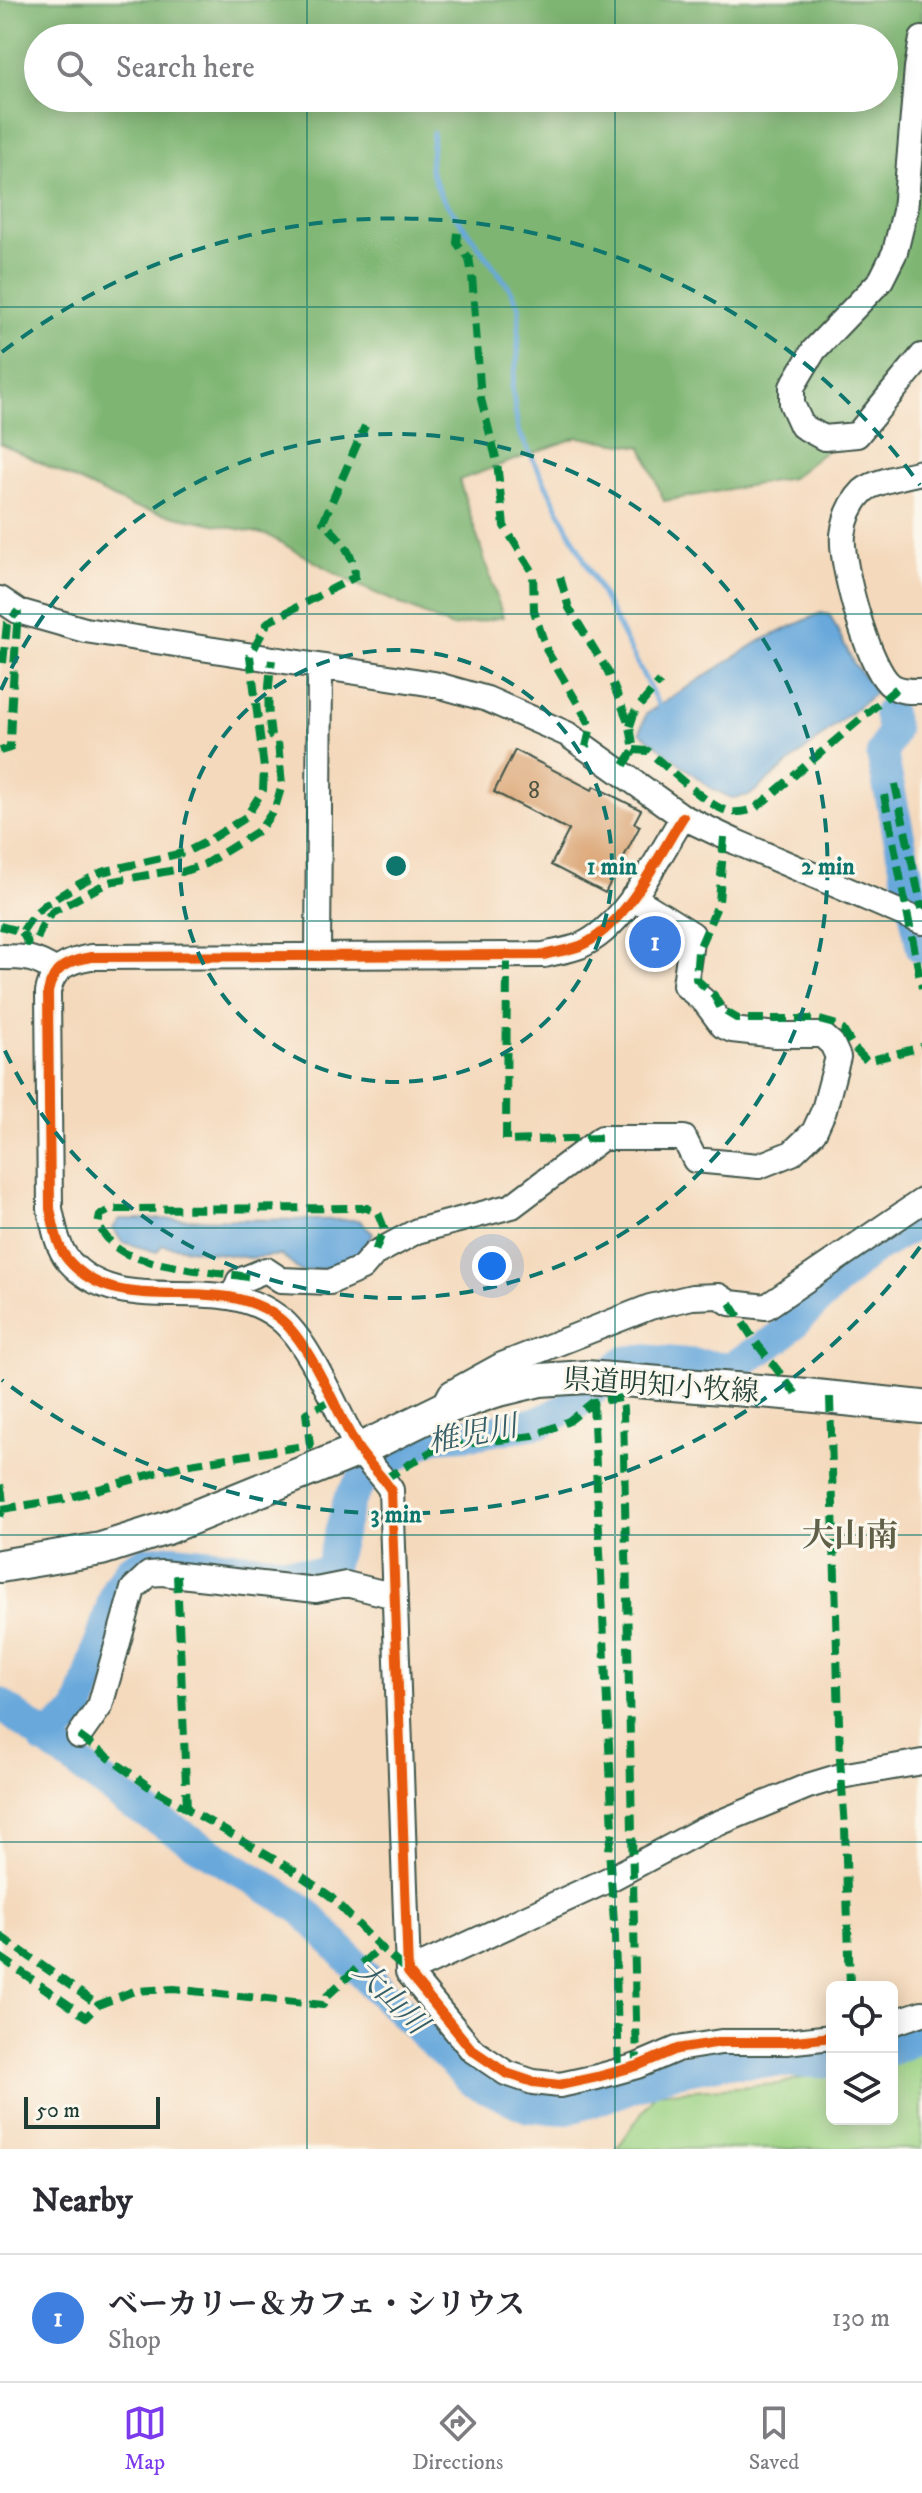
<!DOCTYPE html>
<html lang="en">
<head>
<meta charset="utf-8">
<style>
  :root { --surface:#fff; --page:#f2f2f3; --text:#2b2b33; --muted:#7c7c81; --line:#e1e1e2; --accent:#7c3aed }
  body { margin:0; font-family:"IM FELL DW Pica","Noto Serif JP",serif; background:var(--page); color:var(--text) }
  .controls { position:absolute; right:24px; bottom:24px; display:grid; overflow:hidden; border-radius:12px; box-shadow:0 4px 20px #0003 }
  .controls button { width:72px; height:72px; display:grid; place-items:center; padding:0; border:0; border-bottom:2px solid var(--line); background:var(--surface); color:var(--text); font:40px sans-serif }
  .scale { position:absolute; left:24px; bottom:20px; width:136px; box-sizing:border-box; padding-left:8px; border:4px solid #1f3d34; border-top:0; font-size:22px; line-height:28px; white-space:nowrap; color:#1f3d34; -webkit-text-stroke:6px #fbf7ec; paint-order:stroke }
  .you { position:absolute; left:492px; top:1266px; width:28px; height:28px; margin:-20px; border:6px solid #fff; border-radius:50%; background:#1a73e8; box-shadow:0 0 0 12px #1a73e833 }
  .badge { display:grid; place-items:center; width:52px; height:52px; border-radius:50%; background:var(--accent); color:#fff; font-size:26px; font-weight:700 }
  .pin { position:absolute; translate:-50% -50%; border:4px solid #fff; box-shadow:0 2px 8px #0006 }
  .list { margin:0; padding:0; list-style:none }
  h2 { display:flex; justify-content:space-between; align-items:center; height:104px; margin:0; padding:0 32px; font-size:34px }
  h2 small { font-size:26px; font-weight:400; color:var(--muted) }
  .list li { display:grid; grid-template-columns:52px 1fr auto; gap:24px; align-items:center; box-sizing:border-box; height:128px; padding:0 32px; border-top:2px solid var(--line) }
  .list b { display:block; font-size:30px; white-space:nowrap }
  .list p { margin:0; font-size:26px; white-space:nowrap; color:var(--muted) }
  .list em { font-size:26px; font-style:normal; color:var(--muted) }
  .icon { flex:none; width:44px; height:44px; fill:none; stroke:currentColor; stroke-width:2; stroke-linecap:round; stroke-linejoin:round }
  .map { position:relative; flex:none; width:922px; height:2149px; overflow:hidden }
  .search { position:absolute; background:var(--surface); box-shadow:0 4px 20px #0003; left:24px; right:24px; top:24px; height:88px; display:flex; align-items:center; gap:20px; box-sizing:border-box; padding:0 28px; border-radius:44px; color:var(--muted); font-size:30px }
  .sheet { height:232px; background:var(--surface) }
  nav { display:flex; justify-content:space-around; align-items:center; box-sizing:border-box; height:112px; border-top:2px solid var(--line); background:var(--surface); font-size:22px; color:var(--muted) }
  nav a { display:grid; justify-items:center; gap:4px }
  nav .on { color:var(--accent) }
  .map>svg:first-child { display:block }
  .green { fill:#9dd385; stroke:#5e885c; stroke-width:2 }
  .forest { fill:#7eb572; stroke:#4e7953; stroke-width:2; fill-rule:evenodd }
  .water { fill:#68a8db; stroke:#447288; stroke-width:2 }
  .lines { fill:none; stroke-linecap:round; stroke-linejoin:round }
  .stream { stroke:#68a8db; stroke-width:5 }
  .river { stroke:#68a8db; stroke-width:32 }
  .building { fill:#d89d69 }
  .minor-casing { stroke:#3f5448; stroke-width:28 }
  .major-casing { stroke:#3f5448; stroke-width:36 }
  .minor { stroke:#fff; stroke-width:24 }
  .major { stroke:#fff; stroke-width:32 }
  .quiet { stroke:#00873e; stroke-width:8; stroke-dasharray:16 8; stroke-linecap:butt }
  .cycleway-casing { stroke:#fbf7ec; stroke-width:15 }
  .cycleway { stroke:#e8590c; stroke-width:10 }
  .grid { fill:none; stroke:#0f766e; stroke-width:2; stroke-opacity:0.55 }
  .ring { fill:none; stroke:#0f766e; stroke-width:4; stroke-dasharray:14 10 }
  .labels { text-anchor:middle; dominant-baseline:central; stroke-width:6; stroke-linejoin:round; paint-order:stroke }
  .number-label { font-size:24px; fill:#4d5541 }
  .street-label { font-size:28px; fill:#1f3d34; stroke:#fbf7ec }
  .water-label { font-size:30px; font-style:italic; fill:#355d66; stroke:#fbf7ec }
  .quarter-label { font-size:32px; font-weight:bold; fill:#605f47; stroke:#fbf7ec }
  .centre { fill:#0f766e; stroke:#fbf7ec; stroke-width:4 }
  .ring-label { font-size:24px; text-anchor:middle; font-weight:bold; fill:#0f766e; stroke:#fbf7ec; stroke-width:6; stroke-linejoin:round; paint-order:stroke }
</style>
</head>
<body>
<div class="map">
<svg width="922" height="2149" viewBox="0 0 922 2149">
  <rect width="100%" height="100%" fill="#fbf7ec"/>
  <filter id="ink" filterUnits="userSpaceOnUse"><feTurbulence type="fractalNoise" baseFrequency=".0125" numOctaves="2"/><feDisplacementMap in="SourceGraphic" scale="16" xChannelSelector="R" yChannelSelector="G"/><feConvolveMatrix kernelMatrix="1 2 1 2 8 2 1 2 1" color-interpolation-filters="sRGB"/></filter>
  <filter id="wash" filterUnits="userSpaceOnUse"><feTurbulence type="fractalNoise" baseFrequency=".006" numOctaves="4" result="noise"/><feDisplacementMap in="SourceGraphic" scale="32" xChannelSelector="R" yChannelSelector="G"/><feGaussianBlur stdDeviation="1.8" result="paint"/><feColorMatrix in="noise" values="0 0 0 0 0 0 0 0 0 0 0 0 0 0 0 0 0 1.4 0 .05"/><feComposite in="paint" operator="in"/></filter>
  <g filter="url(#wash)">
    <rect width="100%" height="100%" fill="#f4d9bc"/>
    <path class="green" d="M922,2045V2149H617L655,2093L779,2084L806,2077L832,2075V2119H892V2056L911,2047Z"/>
    <path class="forest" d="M0,0H922V376L791,478L664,501L642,447L578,437L459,480L503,617L452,627L353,583L267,535L132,507L0,443ZM38,38H884V98H38Z"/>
    <path class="water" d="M821,613L830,615L854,664L869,683L876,680L881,688L750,795L732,798L712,789L640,732L646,714L760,641Z
      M120,1219L359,1220L373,1234C351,1269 340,1267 301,1272L281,1255L250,1258L162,1245L157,1252L122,1242L113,1228Z"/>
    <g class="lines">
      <path class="stream" d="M433,133L430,169L441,196L509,287L519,306L518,355L512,387L518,430L659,706L662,707"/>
      <path class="river" d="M889,713L893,730L882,754L922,948
        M0,1704L126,1800L303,1910L376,1987L474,2082L529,2107L567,2109L596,2100L671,2072L722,2062H832
        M44,1740L75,1716L80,1708L118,1586L131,1569L144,1562L174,1560L320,1575L331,1567L349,1500L362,1480L392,1458L434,1436L478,1433L541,1422L579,1402L624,1362L643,1360L731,1368L777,1339L867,1253L922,1220
        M892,2049L922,2036"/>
    </g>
    <g id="blocks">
      <path class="building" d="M515,750L592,790L594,786L641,810L634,823L640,826L605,893L551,865L569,830L494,792Z
        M636,920L644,922L676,942L674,955L663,965L655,957H649L630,937L638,929Z"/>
    </g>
  </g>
  <g filter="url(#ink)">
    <use href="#blocks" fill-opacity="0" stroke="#3f5448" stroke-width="2"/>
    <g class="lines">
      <g class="minor-casing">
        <path id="minor" d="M922,39L917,68L905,211L895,252L881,280L814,350L792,387V404L802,426L824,438L857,435L922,356
          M922,472C908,475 873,482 863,491C851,503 845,519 843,535C840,563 869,671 892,686C901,692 912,691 922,691
          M0,599L18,611L85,630L434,684L487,699L567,734L683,817L736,842L922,922
          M683,817C657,858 626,926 580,946C569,950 556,952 544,955L91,957C68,961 53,967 48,992L50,1209C54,1226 57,1247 68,1260C122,1323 216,1268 279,1318C310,1342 336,1411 357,1447C367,1463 381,1474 391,1490L408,1972L472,2050L506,2073L533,2082L560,2085L597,2077L637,2066L677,2049L721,2042H786L832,2037
          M318,956L320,668
          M0,957C26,957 34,957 56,971
          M233,1296L239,1281L266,1270L281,1280L330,1282L362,1268L374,1254L417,1231L512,1206L602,1138H684L695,1160L759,1166L792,1153L814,1132L824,1110L838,1057L832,1044L822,1035H776L732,1030L723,1026L705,1002L685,985L692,934L633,897
          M445,1404L451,1393L502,1365L650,1307L692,1297L719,1296L730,1303L766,1307L922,1201
          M79,1736L100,1706L133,1589L149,1574L162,1573L316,1590L346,1584L395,1596
          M408,1972L612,1878L702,1830L808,1786L841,1776L922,1762
          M892,2023L922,2013"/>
      </g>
      <g class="major-casing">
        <path id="major" d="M0,1566L101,1549L167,1528L359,1450L443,1409L495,1391L540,1380L586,1377L796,1394L922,1407"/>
      </g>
      <use href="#minor" class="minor"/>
      <use href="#major" class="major"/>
      <path class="quiet" d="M458,233L457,243L469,258L472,275L481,399L497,462L504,526L533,572L534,611L547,651L591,726L586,747
        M560,577L569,608L607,670L630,726L634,750L620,771
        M3,663L7,624L18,611
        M630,726L635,711L660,682
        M634,750L648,751C666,766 710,809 731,812C740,813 748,811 756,808L897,688
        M0,751L10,748C11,701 15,657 18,611
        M895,784L922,909
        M884,795L922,988
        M724,837L719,902L698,951L696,979L714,995L721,1009L738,1019H816L834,1024L843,1030L854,1048L867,1061L922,1047
        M0,926L22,932L33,915L46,904L79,884L102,872L186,852L206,842L246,817L263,790L264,768L250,656L268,622L355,577C355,554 339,537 323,522L365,426
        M22,932L28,943L36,942L42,926L52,912L109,882L175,870L182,872L205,864L260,830L275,808L282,785L278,742L271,736C267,709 268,687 272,660
        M507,956L506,1141L602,1138
        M248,1277C215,1272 152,1267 123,1252C112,1246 105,1236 98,1225L100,1215L112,1209L367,1208L378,1213L384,1228L374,1254
        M730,1303L754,1340L796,1394
        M830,1397L840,1759L845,1828L850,1987
        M593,1402L613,1831L609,1849L615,1937L619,2071
        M384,1479L439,1447L533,1436L569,1421L593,1402L621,1398L623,1409L637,2066
        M0,1485C3,1494 4,1508 0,1516
        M2,1509L64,1499L184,1465L310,1445L306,1413L332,1400
        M177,1575L187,1808
        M79,1736L148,1786L291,1869L330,1896L380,1947L408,1972
        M0,1936L98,2005
        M0,1957L86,2017L98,2005L134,1991L174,1989L323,2005L327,1996L380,1947"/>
      <g class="cycleway-casing">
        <path id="cycleway" d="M683,817C657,858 626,926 580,946C569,950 556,952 544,955L91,957C68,961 53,967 48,992L50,1209C54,1226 57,1247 68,1260C122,1323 216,1268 279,1318C310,1342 336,1411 357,1447C367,1463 381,1474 391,1490L408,1972L472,2050L506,2073L533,2082L560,2085L597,2077L637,2066L677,2049L721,2042H786L832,2037"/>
      </g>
      <use href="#cycleway" class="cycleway"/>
    </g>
  </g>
  <path class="grid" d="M307,0V38M615,0V38M307,98V2149M615,98V2149M0,307H922M0,614H922M0,921H922M0,1228H922M0,1535H922M0,1842H922"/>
  <g class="ring">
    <circle cx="396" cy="866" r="216"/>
    <path d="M1 690A432 432 0 1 1 1 1042"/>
    <path d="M920 1247A648 648 0 0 1 2 1380M2 352A648 648 0 0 1 920 485"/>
  </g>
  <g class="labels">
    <g class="number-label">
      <text x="534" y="791">8</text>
    </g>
    <g class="street-label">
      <text transform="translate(661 1386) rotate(4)">県道明知小牧線</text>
    </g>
    <g class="water-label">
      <text transform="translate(473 1435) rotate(-11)">椎児川</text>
      <text transform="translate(390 1998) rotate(45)">大山川</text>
    </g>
    <g class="quarter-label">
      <text x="850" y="1537">大山南</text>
    </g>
  </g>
  <circle cx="396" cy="866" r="12" class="centre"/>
  <g class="ring-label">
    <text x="612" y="874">1 min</text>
    <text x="828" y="874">2 min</text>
    <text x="396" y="1522">3 min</text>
  </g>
</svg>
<div class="controls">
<button><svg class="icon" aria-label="locate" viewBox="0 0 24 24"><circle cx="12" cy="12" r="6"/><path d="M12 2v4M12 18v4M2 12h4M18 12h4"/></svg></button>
<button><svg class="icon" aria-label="layers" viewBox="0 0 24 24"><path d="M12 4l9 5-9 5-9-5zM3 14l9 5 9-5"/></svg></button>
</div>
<div class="scale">50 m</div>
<div class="you"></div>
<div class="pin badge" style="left:655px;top:942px;background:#3f7fe0">1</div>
<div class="search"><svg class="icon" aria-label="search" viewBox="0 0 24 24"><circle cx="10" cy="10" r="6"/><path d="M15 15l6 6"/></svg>Search here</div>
</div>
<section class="sheet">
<h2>Nearby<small></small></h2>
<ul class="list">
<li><span class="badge" style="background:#3f7fe0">1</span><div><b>ベーカリー＆カフェ・シリウス</b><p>Shop</p></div><em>130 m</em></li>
</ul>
</section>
<nav>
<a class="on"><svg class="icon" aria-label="map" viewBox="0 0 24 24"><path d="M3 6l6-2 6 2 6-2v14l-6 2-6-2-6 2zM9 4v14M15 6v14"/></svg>Map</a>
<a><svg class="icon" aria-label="directions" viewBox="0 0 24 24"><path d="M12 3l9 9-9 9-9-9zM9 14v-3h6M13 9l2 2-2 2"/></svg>Directions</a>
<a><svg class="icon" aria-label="saved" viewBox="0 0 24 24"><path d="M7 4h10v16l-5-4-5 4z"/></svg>Saved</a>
</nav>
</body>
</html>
